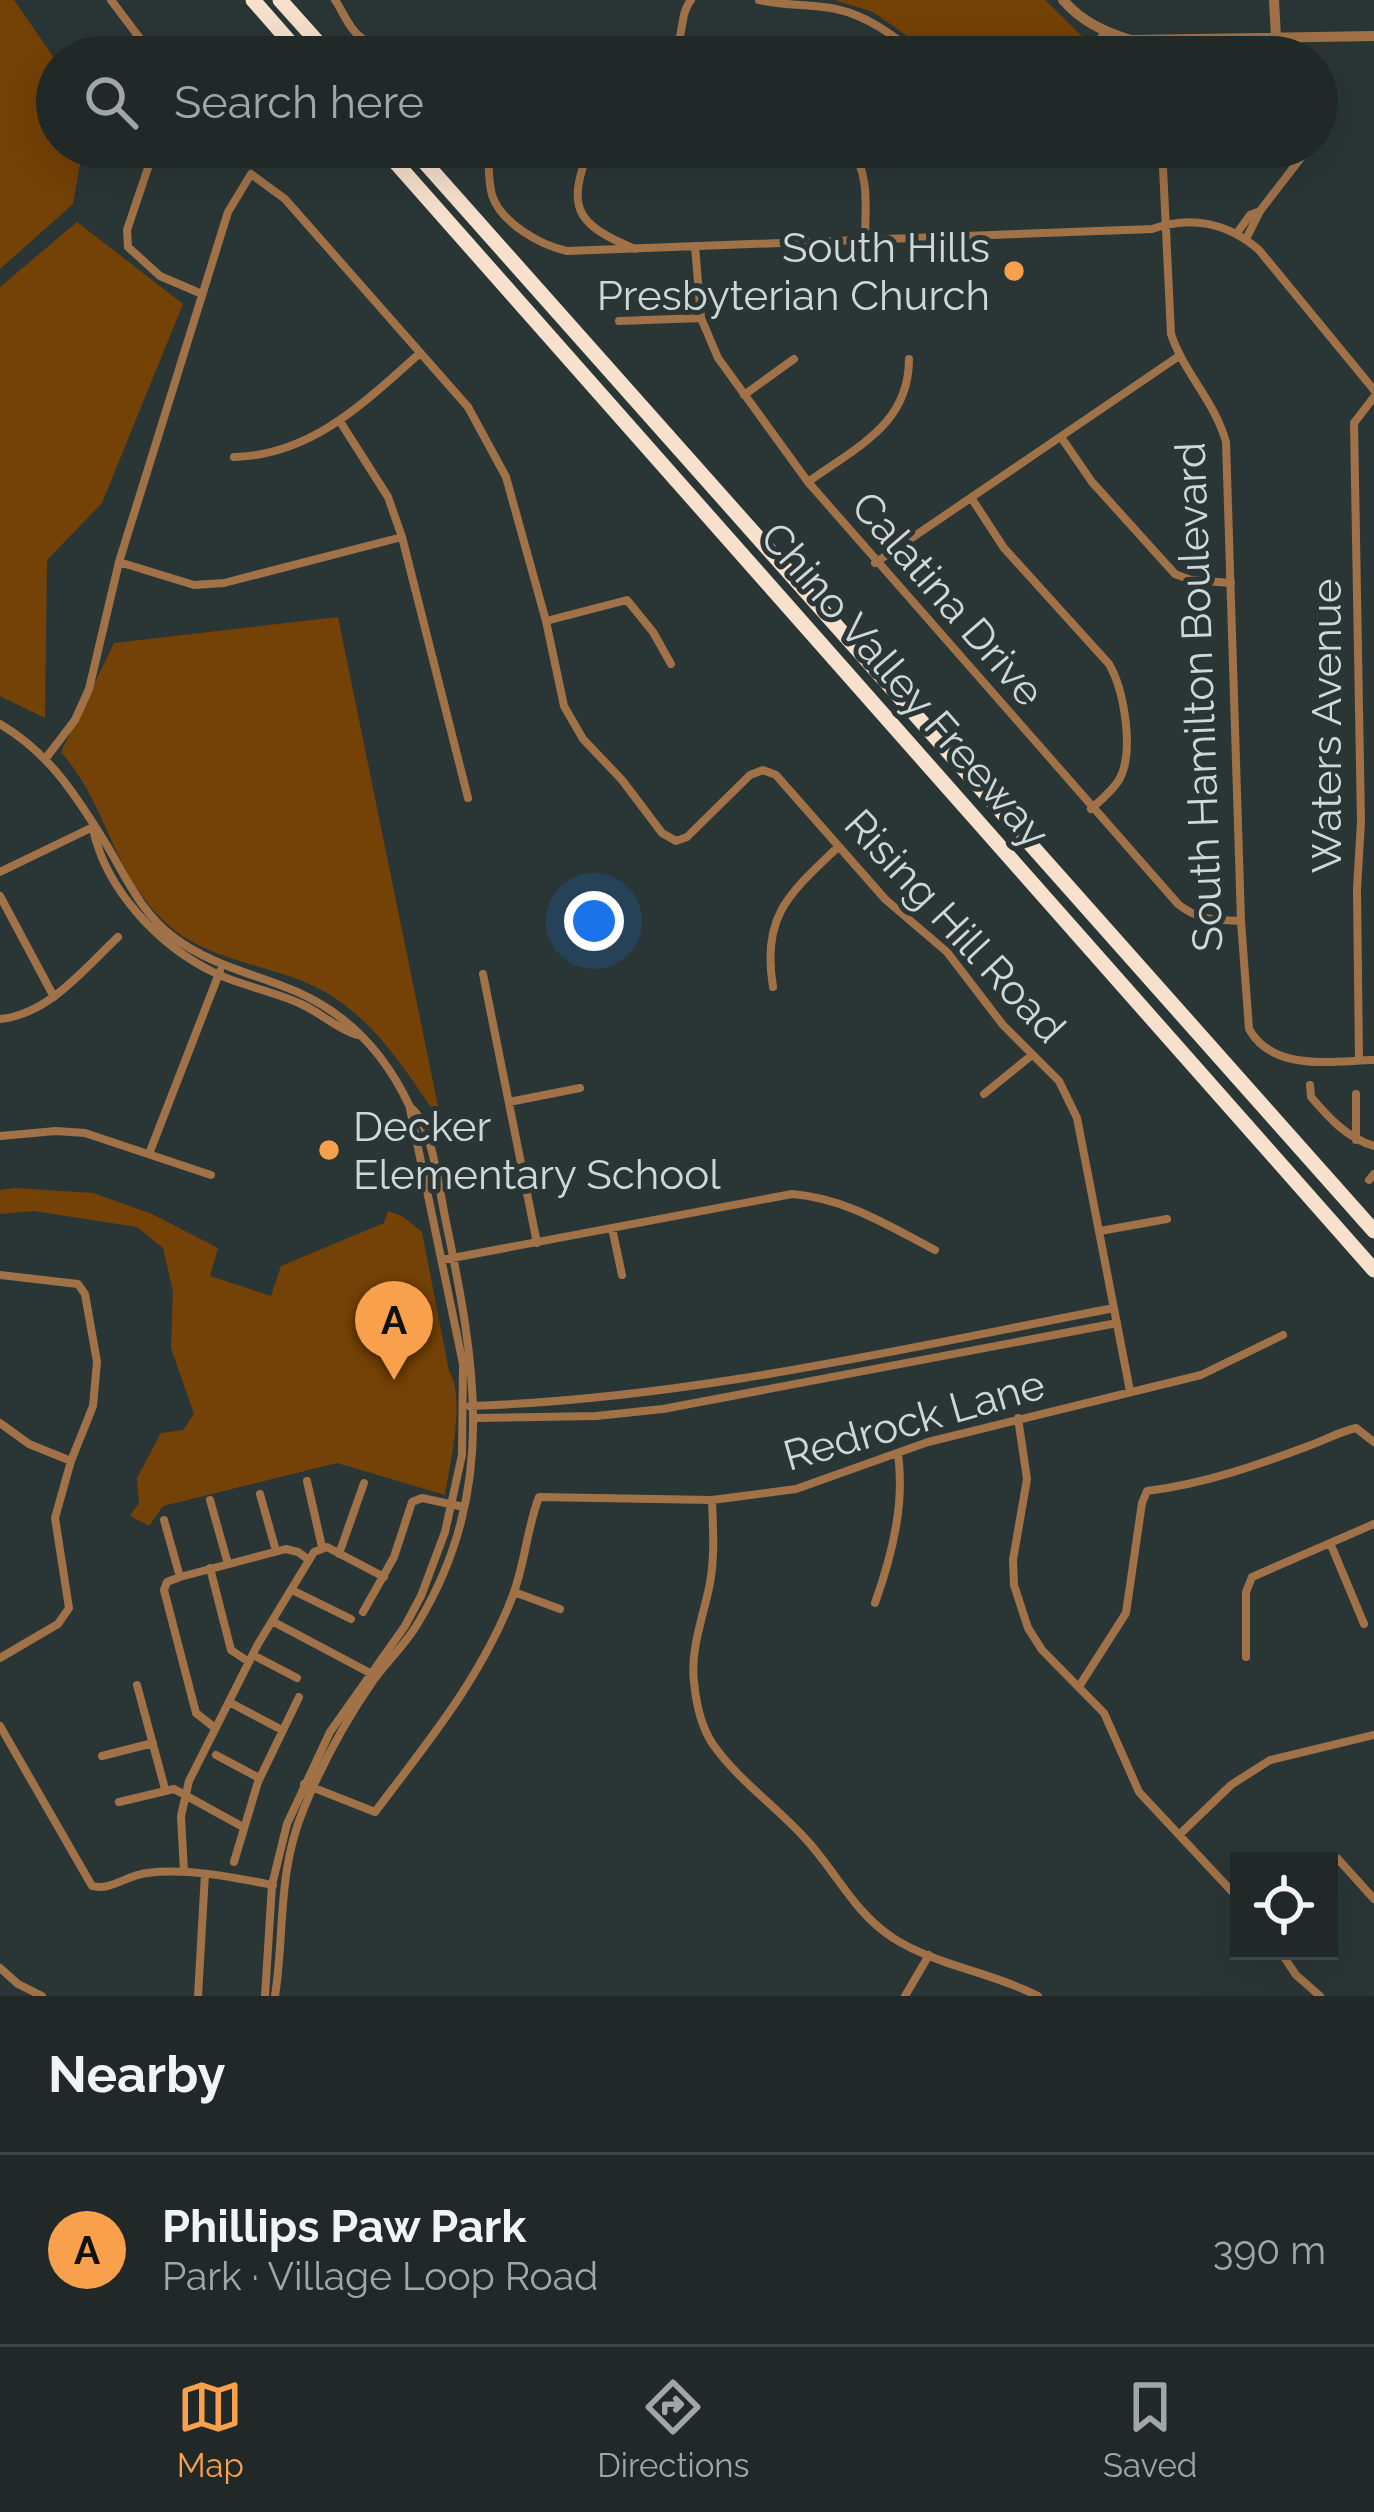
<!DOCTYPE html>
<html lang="en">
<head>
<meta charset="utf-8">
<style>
  :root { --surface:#202828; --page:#283030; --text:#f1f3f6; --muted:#a2a6a8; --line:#3d4445; --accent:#f8a04b }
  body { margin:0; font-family:Raleway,sans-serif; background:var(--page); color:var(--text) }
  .controls { position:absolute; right:36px; bottom:36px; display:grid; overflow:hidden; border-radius:0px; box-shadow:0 12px 48px #0002 }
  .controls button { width:108px; height:108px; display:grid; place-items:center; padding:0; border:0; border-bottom:3px solid var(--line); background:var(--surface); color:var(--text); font:60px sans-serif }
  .you { position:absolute; left:594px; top:921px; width:42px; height:42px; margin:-30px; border:9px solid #fff; border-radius:50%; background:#1a73e8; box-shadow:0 0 0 18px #1a73e833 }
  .badge { display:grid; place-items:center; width:78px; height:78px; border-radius:50%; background:var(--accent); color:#111; font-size:39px; font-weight:700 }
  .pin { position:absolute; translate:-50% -99px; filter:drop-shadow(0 3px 6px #0008) }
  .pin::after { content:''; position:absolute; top:63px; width:42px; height:36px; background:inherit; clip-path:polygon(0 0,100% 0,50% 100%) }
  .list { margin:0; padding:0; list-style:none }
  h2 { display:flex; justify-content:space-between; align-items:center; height:156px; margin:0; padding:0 48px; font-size:51px }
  h2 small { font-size:39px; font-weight:400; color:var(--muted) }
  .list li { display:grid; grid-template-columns:78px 1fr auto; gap:36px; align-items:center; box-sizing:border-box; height:192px; padding:0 48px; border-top:3px solid var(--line) }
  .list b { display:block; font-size:45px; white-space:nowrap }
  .list p { margin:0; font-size:39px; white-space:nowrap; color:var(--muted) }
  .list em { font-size:39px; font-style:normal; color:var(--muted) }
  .icon { flex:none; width:66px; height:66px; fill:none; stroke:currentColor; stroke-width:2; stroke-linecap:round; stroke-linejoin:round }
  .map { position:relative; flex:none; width:1374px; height:1996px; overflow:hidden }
  .search { position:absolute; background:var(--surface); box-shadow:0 12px 48px #0002; left:36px; right:36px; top:36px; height:132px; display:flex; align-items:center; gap:30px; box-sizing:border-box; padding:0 42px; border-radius:66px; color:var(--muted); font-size:45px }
  .sheet { height:348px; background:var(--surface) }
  nav { display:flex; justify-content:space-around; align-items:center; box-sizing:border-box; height:168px; border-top:3px solid var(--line); background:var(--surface); font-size:33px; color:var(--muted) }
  nav a { display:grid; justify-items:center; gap:6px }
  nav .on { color:var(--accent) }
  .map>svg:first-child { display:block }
  .green { fill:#744106 }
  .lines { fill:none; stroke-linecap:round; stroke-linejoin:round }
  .minor { stroke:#a17248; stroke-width:8 }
  .tertiary { stroke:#a17248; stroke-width:10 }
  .motorway { stroke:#f7e0cc; stroke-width:15 }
  .poi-dot { fill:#f8a04b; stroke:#2a3636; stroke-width:4.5 }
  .labels { text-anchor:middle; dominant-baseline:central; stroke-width:10; stroke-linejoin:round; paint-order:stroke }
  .poi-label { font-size:42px; fill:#d0d7d7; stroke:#2a3636; text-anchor:end }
  .street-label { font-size:42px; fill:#d0d7d7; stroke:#2a3636 }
</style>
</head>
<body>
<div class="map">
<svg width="1374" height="1996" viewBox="0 0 1374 1996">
  <rect width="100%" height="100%" fill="#2a3636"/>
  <path class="green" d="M0,0H14L57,62V147H83L73,204L0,269Z
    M834,0H1045L1084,38V49L1070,57H937L873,12Z
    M77,222L183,304L102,503L47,560L45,718L0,696V287Z
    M338,617L441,1121C406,1073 378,1022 325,992C273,963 211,964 166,923C111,872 109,807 61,752L114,643Z
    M15,1188L93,1193L152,1214L218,1248L210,1276L271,1296L281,1266L384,1223L388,1211L402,1216L422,1232L449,1371C466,1398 450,1464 445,1495L337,1463L163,1506L149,1526L130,1516L139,1503L137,1478L161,1433L183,1430L194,1414L171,1348L173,1291L163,1248L137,1227L34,1211L0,1214V1190Z"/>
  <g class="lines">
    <path class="minor" d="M111,0L154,57
      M335,0C342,10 347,24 356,33C382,61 434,45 467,57
      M759,0C785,6 810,4 836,9C869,16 895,37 921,57
      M1158,41L1159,57
      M670,57C686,39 678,16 691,0
      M1087,57L1105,32
      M155,147L127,230L128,247L160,276L202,294
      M488,147C489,162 488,181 492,195C501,223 540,245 567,251L1152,229C1191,215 1228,223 1259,250L1374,390
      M590,147C566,208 575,224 635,249
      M849,147C871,172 865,210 865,241
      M1162,147L1171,334C1184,373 1215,402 1226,442L1241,921L1249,1029C1273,1072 1331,1061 1374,1060
      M1237,233L1250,215L1260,211
      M1246,239L1260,211L1307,150
      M695,246L701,318L718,358L808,482L1178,904C1197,920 1216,920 1241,921
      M619,321L701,318
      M744,395L794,359
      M341,423L388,497L402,537L468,798
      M1061,437L1092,482L1175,574L1191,580L1231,583
      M234,457C312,455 365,402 420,353
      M808,482C856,447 909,425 909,359
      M972,499L1004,548L1109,664C1124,690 1135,752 1119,780C1112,791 1101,800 1091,809
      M119,562L194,585L224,583L402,537
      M875,563L1179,356
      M546,621L627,600L653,632L671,664
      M0,724C48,752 75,794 103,839C125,874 138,909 172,936C204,961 242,971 280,985C340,1006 383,1049 410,1107C432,1123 439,1189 445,1217C475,1361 499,1489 418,1623C406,1644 387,1661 373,1681C346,1720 322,1764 304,1808C277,1872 285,1931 275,1996
      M46,758L75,720L89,689L119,562L228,212L251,174L285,199L468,407L506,477L546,621L564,706L583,739L622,780L662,833L676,841L687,837L750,775L763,770L776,775L885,899L947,952L1003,1025L1059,1081L1077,1118L1130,1391
      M93,829C106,890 159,946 215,973C242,986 273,991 301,1004C321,1013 337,1029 357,1035
      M0,872L93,827
      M0,896L54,997
      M483,974L537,1243
      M773,987C761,915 790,893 838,847
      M0,1019C49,1014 84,969 118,937
      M1359,1060L1357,889L1361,822L1354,423L1374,397
      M1310,1085L1311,1097C1329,1118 1347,1138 1374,1146
      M984,1094L1032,1055
      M1356,1094V1140
      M509,1102L580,1088
      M0,1136L56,1131L85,1133L211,1175
      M149,1154L220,971
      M1369,1180L1374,1174
      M612,1228L622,1275
      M1100,1231L1167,1219
      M442,1260L792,1194C845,1198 889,1226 935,1250
      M0,1275L78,1284L85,1294L97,1362L93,1406L71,1461L55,1518L69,1608L58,1624L0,1658
      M470,1406C688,1399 901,1349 1114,1308
      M475,1418L596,1416L663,1409L1117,1323
      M1018,1418L1027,1479L1013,1560L1014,1585L1028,1628L1042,1650L1104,1713L1139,1792L1239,1899
      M0,1423L29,1444L71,1461
      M307,1481L322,1547
      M260,1494L276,1551
      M210,1500L228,1564
      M712,1500C713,1528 715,1555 710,1583C704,1615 690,1648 694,1682C696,1702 701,1726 712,1743C736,1778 773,1804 802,1835C835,1869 852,1911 893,1938C937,1966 992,1972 1038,1996
      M164,1520L180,1577L167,1582L164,1590L196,1713L215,1728
      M1331,1545L1364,1624
      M339,1554L364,1483
      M210,1568L231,1650L249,1662
      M180,1577L286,1549L298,1552L309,1560
      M292,1590L351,1619
      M514,1592L560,1609
      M875,1603C892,1555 905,1504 898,1454
      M363,1612L394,1557L412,1502L422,1498L464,1507
      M272,1621L370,1673
      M253,1655L297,1678
      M1246,1657V1592L1252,1577L1374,1524
      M137,1685L165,1789
      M1080,1685L1126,1613L1142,1503L1147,1491C1204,1484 1258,1465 1311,1445C1327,1439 1339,1432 1356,1428L1374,1442
      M229,1702L282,1730
      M0,1726L92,1886C111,1891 127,1875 147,1873C189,1868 231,1877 273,1885
      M216,1755L259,1778
      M102,1756L153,1743
      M304,1784L375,1812C427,1743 482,1677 513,1595C525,1563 527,1528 539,1497L712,1500L796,1489L928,1442L1201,1375L1283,1335
      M119,1802L174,1789L243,1827
      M1179,1835L1231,1785L1270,1760L1374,1735
      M1337,1858L1374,1899
      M234,1862L258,1782L299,1697
      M184,1872L181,1816L189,1781L258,1644L314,1552L327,1547L384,1577
      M1280,1951L1296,1975L1320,1996
      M0,1968L18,1984L42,1996
      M198,1996L205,1874
      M265,1996L272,1885L287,1824L330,1732L405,1626L421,1596L445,1532L462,1455L463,1364L410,1109
      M905,1996L929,1955"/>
    <path class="tertiary" d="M1063,0C1081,21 1104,32 1131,40L1374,36
      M1274,0L1276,38"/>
    <path class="motorway" d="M253,0L303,57
      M280,0L331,57
      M382,147L1374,1270
      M411,147L1374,1231"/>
  </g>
  <g class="poi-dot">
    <circle cx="1014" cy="271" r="12"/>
    <circle cx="329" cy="1150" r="12"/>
  </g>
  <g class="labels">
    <g class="poi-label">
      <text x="990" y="247">South Hills<tspan x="990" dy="48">Presbyterian Church</tspan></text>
      <text x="353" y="1126" text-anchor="start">Decker<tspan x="353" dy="48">Elementary School</tspan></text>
    </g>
    <g class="street-label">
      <text transform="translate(948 599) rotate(49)">Calatina Drive</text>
      <text transform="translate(905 685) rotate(49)">Chino Valley Freeway</text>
      <text transform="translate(1199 697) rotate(-92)">South Hamilton Boulevard</text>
      <text transform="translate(1326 726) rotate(-90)">Waters Avenue</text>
      <text transform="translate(955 926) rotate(47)">Rising Hill Road</text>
      <text transform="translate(914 1420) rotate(-16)">Redrock Lane</text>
    </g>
  </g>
</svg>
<div class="controls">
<button><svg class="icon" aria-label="locate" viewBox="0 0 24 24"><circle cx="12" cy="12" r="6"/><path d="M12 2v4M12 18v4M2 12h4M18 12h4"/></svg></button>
</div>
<div class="you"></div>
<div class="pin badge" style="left:394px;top:1380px">A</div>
<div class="search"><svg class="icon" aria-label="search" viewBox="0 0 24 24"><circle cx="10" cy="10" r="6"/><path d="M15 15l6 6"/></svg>Search here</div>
</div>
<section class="sheet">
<h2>Nearby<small></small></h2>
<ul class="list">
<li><span class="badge">A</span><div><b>Phillips Paw Park</b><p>Park · Village Loop Road</p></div><em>390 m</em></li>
</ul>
</section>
<nav>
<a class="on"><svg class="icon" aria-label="map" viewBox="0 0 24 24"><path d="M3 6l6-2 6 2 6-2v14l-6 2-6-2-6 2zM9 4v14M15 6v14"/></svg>Map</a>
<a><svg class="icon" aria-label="directions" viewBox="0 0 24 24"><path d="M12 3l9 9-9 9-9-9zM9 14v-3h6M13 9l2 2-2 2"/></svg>Directions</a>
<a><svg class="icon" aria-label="saved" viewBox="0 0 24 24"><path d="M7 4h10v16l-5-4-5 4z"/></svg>Saved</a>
</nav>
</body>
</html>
